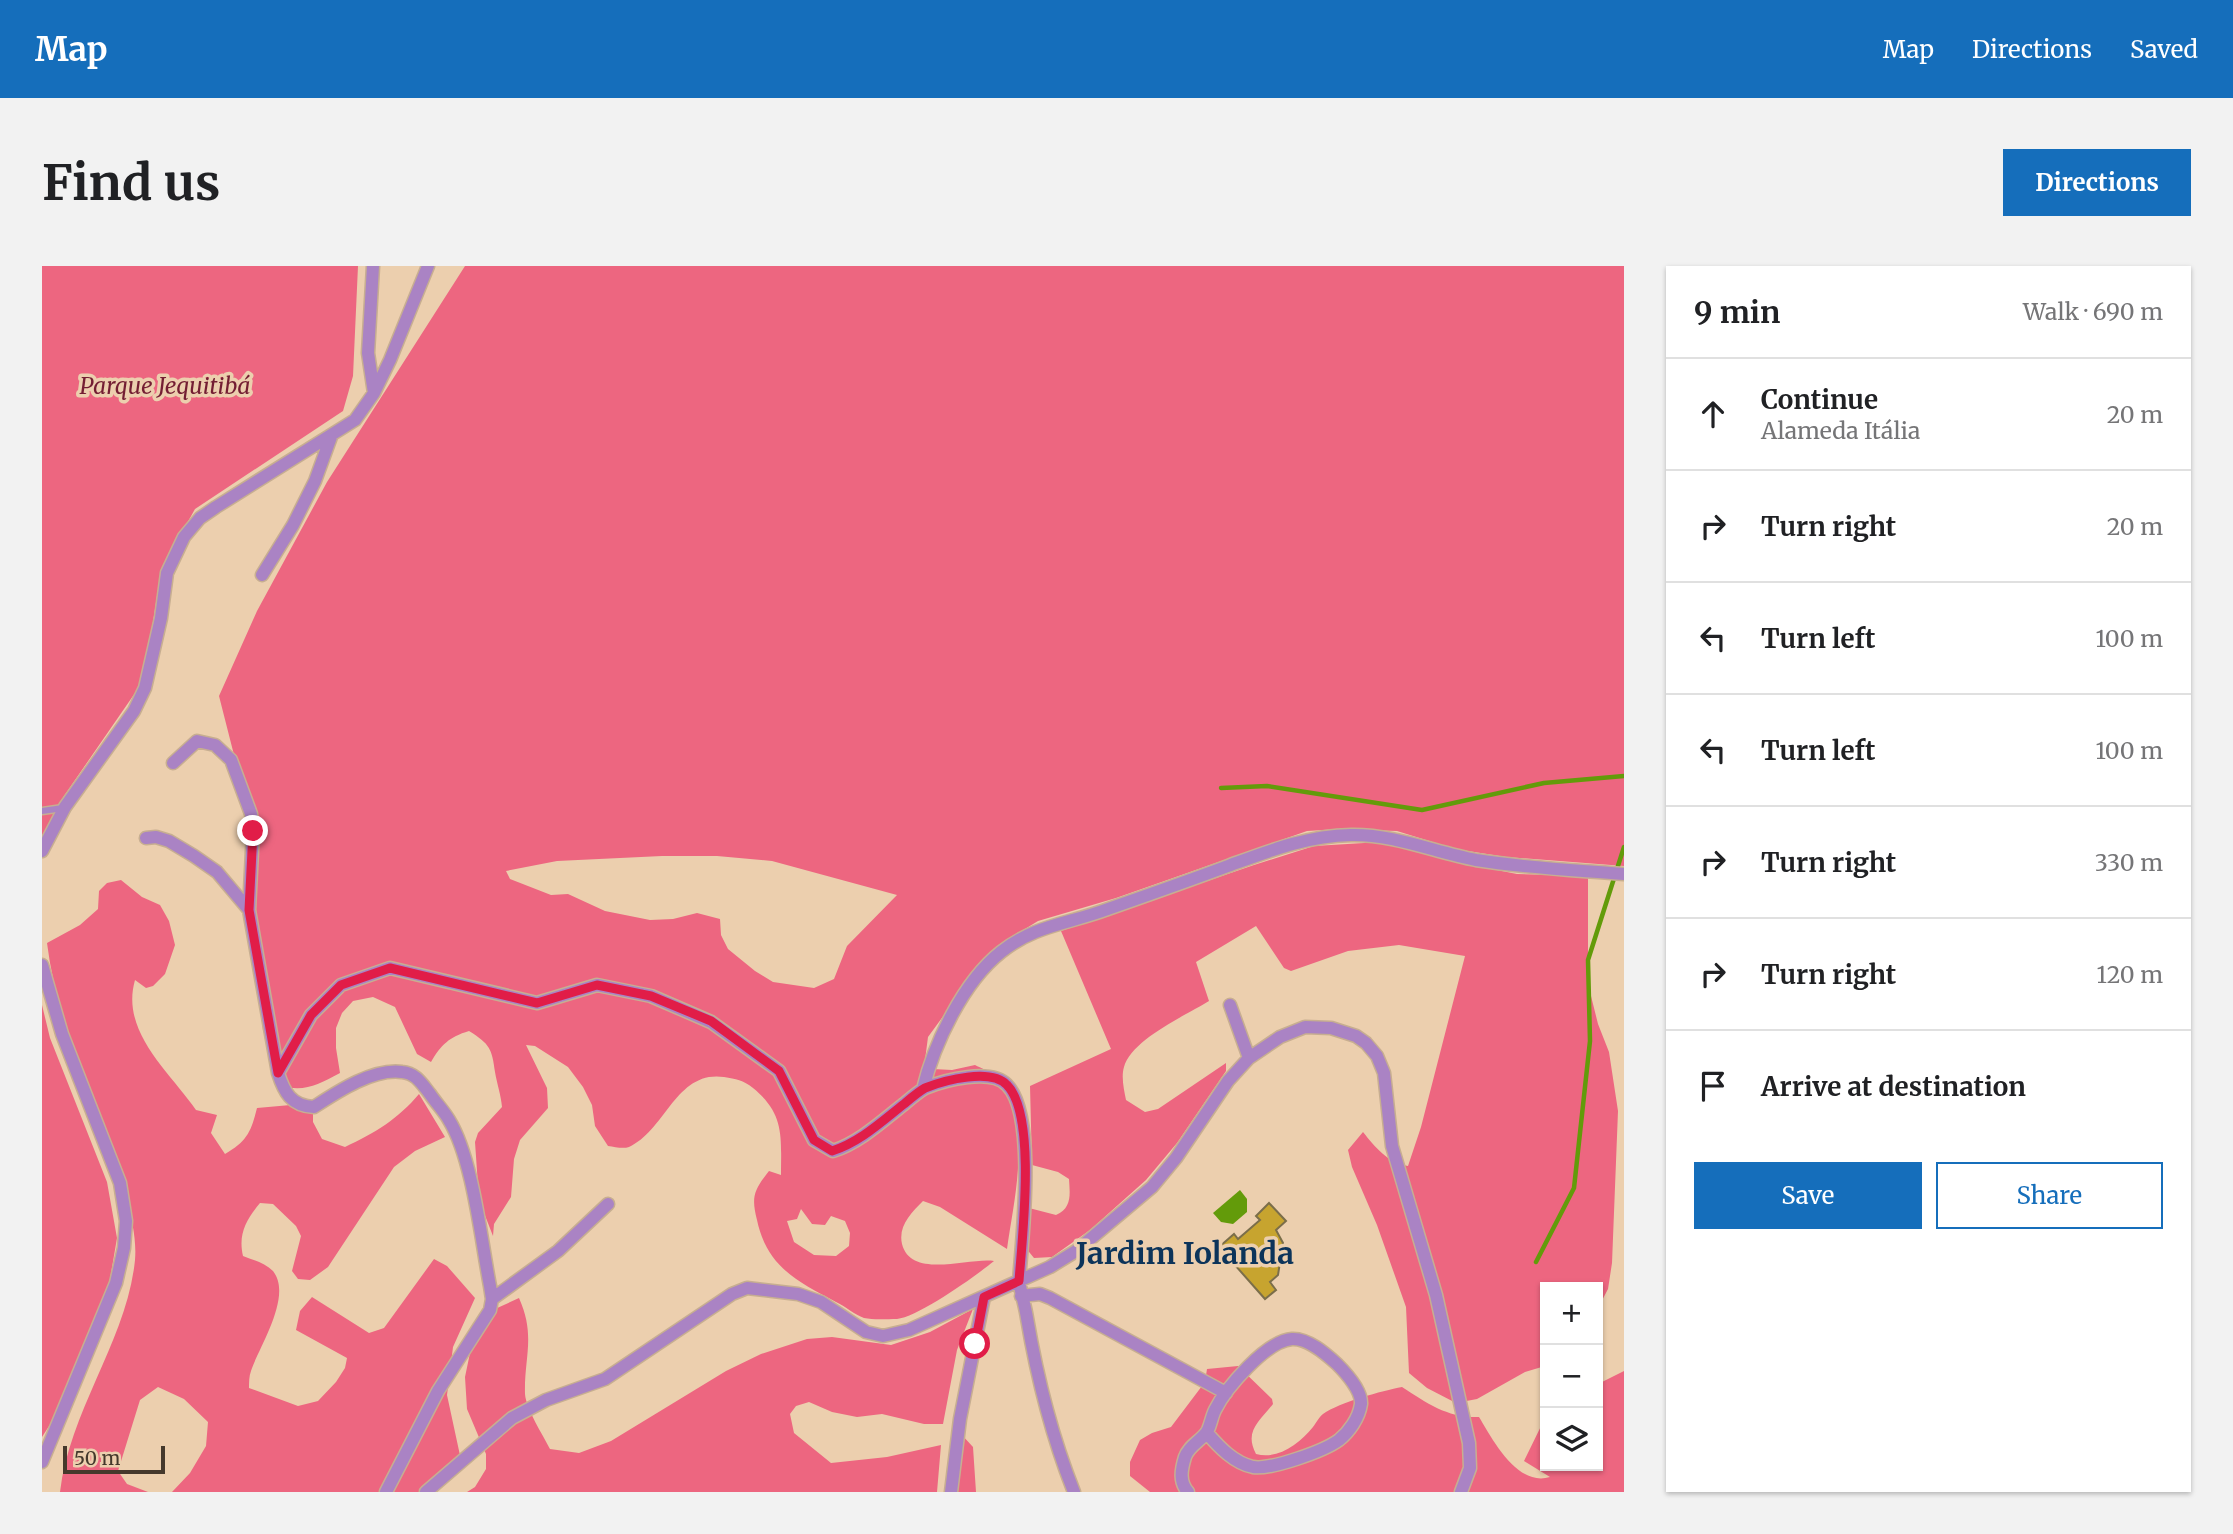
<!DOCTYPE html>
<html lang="en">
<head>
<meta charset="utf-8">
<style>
  :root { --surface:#fff; --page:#f2f2f2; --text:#202124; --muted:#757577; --line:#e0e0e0; --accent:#156ebb }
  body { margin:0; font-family:Merriweather,serif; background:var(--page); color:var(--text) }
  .controls { position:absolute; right:21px; bottom:21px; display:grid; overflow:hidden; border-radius:0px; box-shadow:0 2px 5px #0004 }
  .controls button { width:63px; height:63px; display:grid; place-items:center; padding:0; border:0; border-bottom:2px solid var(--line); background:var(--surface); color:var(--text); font:35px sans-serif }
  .scale { position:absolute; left:21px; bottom:18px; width:102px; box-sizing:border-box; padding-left:7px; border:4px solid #45392c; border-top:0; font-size:19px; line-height:24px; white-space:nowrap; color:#45392c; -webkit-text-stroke:5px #eccfae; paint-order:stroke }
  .stop { position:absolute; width:21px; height:21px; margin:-16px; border:5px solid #e11d48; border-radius:50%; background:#fff }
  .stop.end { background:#e11d48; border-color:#fff; box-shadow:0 2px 7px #0008 }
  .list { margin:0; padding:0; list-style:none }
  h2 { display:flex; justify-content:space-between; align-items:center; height:91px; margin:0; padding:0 28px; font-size:30px }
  h2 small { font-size:23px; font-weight:400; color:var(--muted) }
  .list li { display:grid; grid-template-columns:46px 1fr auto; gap:21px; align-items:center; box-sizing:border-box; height:112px; padding:0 28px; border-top:2px solid var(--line) }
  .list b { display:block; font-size:26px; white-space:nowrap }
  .list p { margin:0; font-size:23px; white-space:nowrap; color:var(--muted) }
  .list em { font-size:23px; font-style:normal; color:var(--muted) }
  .actions { display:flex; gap:14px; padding:21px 28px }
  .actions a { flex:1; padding:16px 0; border:2px solid var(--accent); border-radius:0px; text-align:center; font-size:24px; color:var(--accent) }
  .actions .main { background:var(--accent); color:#fff }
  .icon { flex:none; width:38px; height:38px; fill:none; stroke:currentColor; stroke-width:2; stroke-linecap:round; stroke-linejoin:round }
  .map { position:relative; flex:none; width:1582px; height:1226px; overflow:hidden; border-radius:0px }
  header { display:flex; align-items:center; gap:42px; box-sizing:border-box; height:98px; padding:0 35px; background:var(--accent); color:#fff }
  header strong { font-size:33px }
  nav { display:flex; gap:38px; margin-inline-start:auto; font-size:24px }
  .intro { display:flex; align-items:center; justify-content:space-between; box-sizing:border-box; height:168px; padding:0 42px }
  h1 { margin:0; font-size:49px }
  .button { padding:18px 32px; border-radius:0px; background:var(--accent); color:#fff; font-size:24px; font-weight:700 }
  main { display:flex; gap:42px; padding:0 42px }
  aside { flex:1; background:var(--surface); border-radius:0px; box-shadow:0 2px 5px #0004 }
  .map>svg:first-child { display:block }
  .forest { fill:#ed6680; fill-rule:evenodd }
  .water { fill:#639b0a }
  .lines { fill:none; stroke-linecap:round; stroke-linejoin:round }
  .stream { stroke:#639b0a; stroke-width:4.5 }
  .building { fill:#c7a42f; stroke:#7b6e4a; stroke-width:2 }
  .lane-casing { stroke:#c7ae91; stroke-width:9 }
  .street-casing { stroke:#c7ae91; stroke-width:15 }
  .lane { stroke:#aa83c4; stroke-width:6 }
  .street { stroke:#aa83c4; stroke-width:12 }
  .route { stroke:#e11d48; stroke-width:9 }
  .labels { text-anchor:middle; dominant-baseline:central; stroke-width:7; stroke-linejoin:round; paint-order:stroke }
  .park-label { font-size:23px; font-style:italic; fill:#741e33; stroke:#eccfae }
  .district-label { font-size:30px; font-weight:bold; fill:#0c345a; stroke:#eccfae }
</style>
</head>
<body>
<header>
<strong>Map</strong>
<nav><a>Map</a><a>Directions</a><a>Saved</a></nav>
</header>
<div class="intro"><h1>Find us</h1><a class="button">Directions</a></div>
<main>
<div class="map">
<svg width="1582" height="1226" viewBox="0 0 1582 1226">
  <rect width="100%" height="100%" fill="#eccfae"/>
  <path class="forest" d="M0,0H316L311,110L301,145L153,243L119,304L102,414L22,530L0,570Z
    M423,0H1582V600L1464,591L1413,583L1355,565L1297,563L1265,565L1074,632L996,655L957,679L940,697L886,771L883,794L891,803L910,804L933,799C939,802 947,805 952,810C993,851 972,932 965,983L898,941L881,935C869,947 856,960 860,978C869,1014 928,991 952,995C934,1010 876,1051 855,1053C845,1053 831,1054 822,1052C813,1049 803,1040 794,1036C755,1015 725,1001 715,954C709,931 712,924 727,905L739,909C739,871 743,848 711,822C701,814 694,813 682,811C634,804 624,864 587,881C581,883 573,881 566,880L553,860L550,839L541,821L526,801L493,780L484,779L505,822L506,842L478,874L472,893L469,931L452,958L451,970L437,934L433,876L436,867L460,841C459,829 455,818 453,806C450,783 448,778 427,765C407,771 399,779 389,796L375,788L353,741L331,731L311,735L300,747L294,762V782L298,807C275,819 264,826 238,820L221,764L217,723L214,655L215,553L191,485L177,430L215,345L285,216ZM620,590H675L730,595L855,629L805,680L792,713L772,722L731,716L713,705L686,683L679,669L678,653L655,647L631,653L608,654L563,645L526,628L509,629L468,613L464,605L515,595ZM759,943L770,958L783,959L789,950L803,955L808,967L807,980L794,990L772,989L752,976L745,955L755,953Z
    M1339,576L1419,597L1475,608L1546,610V718L1556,758L1567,786L1576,845L1570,997L1566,1023L1556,1042V1021H1503V1100L1483,1106L1435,1133L1414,1137L1385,1122L1367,1107L1364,1041L1335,959L1310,901L1306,884L1321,866C1333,881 1346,897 1366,900L1379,861L1423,690L1357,679L1306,685L1249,705L1242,702L1214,660L1154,696L1167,735C1144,749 1089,774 1082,801C1079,811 1082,824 1084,834L1103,846L1116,843L1184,797V805L1135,877L1104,914L1048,964L1010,991L992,992L983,981L987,942L1014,949C1030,942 1028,929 1027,913L1016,906L990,899L988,820L1069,783L1019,665L1212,599L1272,580Z
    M79,614L100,631L118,639L127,655L133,679L123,708L111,720L104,722L93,714C78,766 128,806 154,844L175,849L169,867L183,888C205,875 209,866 215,842L271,837V856L280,873L303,881C333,867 356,853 377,828L403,871L373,885L352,901L286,1001L268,1014L256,1013L250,1005L259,970L254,960L231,938L218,937C204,954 196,968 201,990C211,994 223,997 231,1005C251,1030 217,1081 209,1105C207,1110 207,1117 207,1122L256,1140L276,1135L294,1116L303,1102L305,1092L254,1064L258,1045L270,1031L327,1067L342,1062L392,993L405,1000L433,1032L411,1081L405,1129L419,1194L383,1226H130L148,1207L164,1180L166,1156L142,1133L116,1121L98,1134L76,1205L85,1218L106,1226H18C28,1143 85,1074 93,994C96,957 79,920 67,886C44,818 14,749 5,677L38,659L56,643L57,625L65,617Z
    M0,739L8,772L65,916L75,972L65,1031L11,1154L0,1171Z
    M477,1032C494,1070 482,1091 483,1128C484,1143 501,1169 508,1183L537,1187L569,1175L684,1105L719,1088L765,1073L790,1071L849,1079L888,1066L931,1043L915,1084L901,1158H882L840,1148L815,1151L790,1146L767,1136L754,1140L748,1148L752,1167L789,1197L845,1191L899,1179L895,1226H425L433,1221L444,1203V1188L425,1143L423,1111L428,1087L453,1043Z
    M1196,1100L1230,1133L1231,1138C1217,1156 1202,1165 1214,1188C1236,1194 1257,1178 1271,1161C1274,1157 1277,1151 1281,1148C1298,1136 1340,1125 1360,1121C1386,1138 1406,1152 1437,1151C1451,1174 1475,1221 1508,1211L1482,1195L1503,1152V1200H1556V1118L1582,1105V1226H1108L1088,1210V1196L1098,1174L1110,1167L1129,1161L1163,1116L1165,1103Z
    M919,1168L931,1181L934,1226H913Z"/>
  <path class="water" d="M1198,924L1205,933V946L1191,958L1179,956L1171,947Z"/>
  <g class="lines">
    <path class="stream" d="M1179,522L1225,520L1380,544L1502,517L1582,510
      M1494,996L1532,922L1548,775L1546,694L1582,581"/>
  </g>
  <path class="building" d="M1227,937L1244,955L1234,964L1241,977L1236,1009L1228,1016L1234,1024L1223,1033L1177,981L1192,968L1196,973L1218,954L1214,950Z"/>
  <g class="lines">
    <g class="lane-casing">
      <path id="lane" d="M0,545L21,542"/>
    </g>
    <g class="street-casing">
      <path id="street" d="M331,0L326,87L332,127
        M220,309L251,259L273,215L289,171
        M131,497L155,475L173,479L189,494L209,548L211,565L207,644
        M104,572L114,571L127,575L152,590L175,606L207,644L236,807C242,826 249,840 272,841C295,826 331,802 360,806C374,807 380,818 388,828C394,837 402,845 407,854C431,893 439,974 448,1020L450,1033L448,1044L396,1125L344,1226
        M0,585L23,541L92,445L103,422L119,352L125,307L142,271L158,252L174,241L313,154L332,127L348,94L386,0
        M0,699L20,768L78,917L84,955L82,982L74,1017L0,1196
        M1188,739L1207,792
        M236,807L269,749L299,719L348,702L495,737L555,719L609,730L669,756L737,805L772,874L791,885C818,876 839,856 862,838C868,833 876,826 883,822C903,814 949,802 965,819C995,849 980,973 977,1015C979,1027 983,1039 985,1052C995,1111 1010,1171 1032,1226
        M881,823C892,778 921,716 959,686C993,659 1026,658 1066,643C1106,629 1146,615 1186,600C1227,585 1264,570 1309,569C1352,568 1392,586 1434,594C1483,602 1533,604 1582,608
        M979,1030L998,1028L1008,1032L1184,1127
        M450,1033L516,985L566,938
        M384,1226L470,1152L504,1134L563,1113L690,1028L705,1022L756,1028L779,1036L824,1066L841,1070L867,1064L1008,1001L1034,985L1110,921L1134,892L1186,815L1207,792L1238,771L1263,761L1289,762L1314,770L1324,777L1335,790L1342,807L1350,880L1394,1029L1427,1177L1428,1202L1419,1226
        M909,1226L918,1153L942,1031
        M1146,1226C1137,1216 1139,1204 1143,1191C1147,1179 1161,1174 1166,1164C1169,1157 1170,1150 1173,1144C1184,1122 1224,1075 1250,1073C1266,1072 1284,1088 1295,1098C1304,1107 1320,1125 1319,1138C1317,1152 1307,1166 1297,1174C1282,1185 1229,1204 1211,1201C1192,1197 1177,1181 1165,1167"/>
    </g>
    <use href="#lane" class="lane"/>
    <use href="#street" class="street"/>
  </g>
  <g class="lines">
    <path class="route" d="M211,565L207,644L236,807L269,749L299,719L348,702L495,737L555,719L609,730L669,755L737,805L772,874L790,885C818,876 839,856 862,838C868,833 876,826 883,822C903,814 949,802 965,819C995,849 980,973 977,1015L942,1031L933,1078"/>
  </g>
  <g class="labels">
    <g class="park-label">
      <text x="123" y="119">Parque Jequitibá</text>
    </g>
    <g class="district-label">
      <text x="1143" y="987">Jardim Iolanda</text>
    </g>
  </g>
</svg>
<div class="controls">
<button>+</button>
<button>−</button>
<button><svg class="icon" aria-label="layers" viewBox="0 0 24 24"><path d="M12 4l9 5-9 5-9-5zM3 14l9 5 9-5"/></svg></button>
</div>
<div class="scale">50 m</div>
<div class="stop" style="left:933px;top:1078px"></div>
<div class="stop end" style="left:211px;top:565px"></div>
</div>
<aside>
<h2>9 min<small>Walk · 690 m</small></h2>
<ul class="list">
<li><svg class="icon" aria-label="ahead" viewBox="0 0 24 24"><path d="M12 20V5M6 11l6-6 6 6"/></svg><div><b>Continue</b><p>Alameda Itália</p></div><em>20 m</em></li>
<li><svg class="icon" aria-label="right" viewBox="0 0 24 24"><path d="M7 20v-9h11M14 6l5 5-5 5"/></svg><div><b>Turn right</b></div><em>20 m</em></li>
<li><svg class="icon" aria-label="left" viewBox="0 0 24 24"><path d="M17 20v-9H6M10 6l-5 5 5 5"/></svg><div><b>Turn left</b></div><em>100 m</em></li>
<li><svg class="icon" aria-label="left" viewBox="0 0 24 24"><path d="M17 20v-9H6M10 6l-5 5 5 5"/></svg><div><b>Turn left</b></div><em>100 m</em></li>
<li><svg class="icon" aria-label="right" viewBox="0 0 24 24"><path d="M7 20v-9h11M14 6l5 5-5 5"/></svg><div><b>Turn right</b></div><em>330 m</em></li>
<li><svg class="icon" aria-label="right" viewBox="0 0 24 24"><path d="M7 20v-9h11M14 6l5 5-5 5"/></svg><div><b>Turn right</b></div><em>120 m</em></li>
<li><svg class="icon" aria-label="arrive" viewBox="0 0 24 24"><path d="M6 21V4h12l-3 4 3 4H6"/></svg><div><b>Arrive at destination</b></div></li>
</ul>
<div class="actions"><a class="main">Save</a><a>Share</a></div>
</aside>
</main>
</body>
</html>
